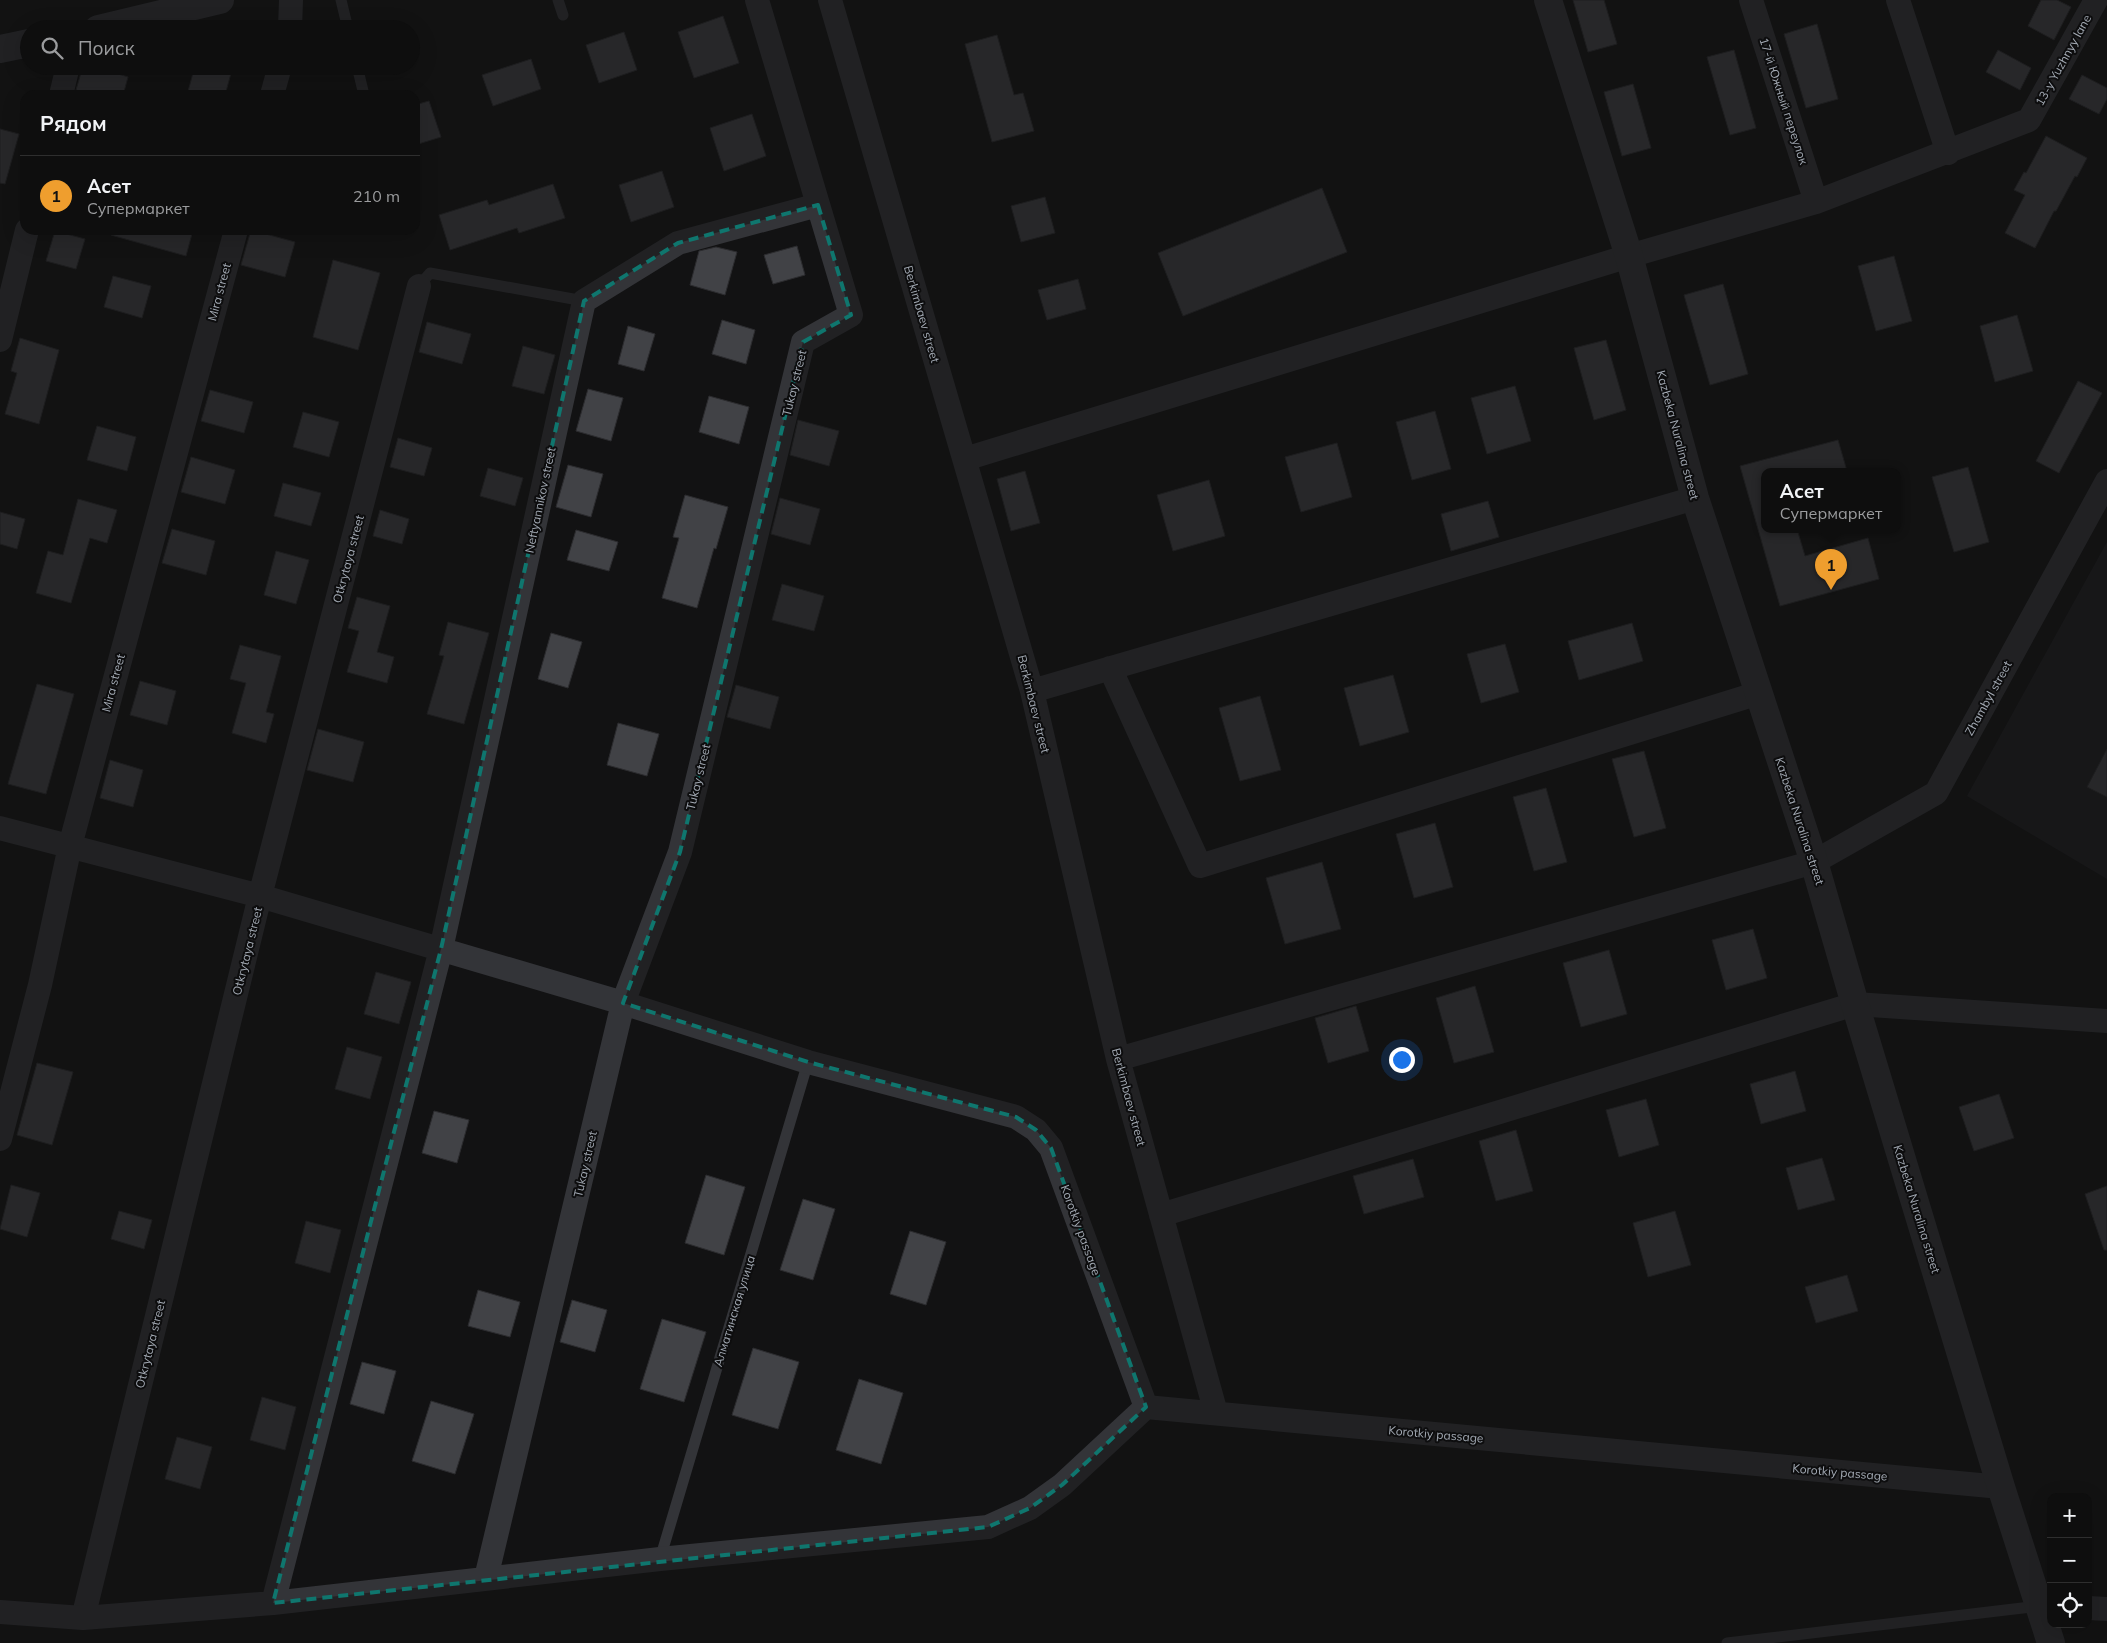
<!DOCTYPE html>
<html lang="ru">
<head>
<meta charset="utf-8">
<style>
  :root { --surface:#0e0e0e; --page:#1c1c1c; --text:#f1f3f6; --muted:#9b9c9e; --line:#2e2e2e; --accent:#ef9e2e }
  body { margin:0; font-family:Mulish,sans-serif; background:var(--page); color:var(--text) }
  .controls { position:absolute; right:15px; bottom:15px; display:grid; overflow:hidden; border-radius:10px; box-shadow:0 5px 20px #0002 }
  .controls button { width:45px; height:45px; display:grid; place-items:center; padding:0; border:0; border-bottom:1px solid var(--line); background:var(--surface); color:var(--text); font:25px sans-serif }
  .you { position:absolute; left:1401px; top:1059px; width:18px; height:18px; margin:-12px; border:4px solid #fff; border-radius:50%; background:#1a73e8; box-shadow:0 0 0 8px #1a73e833 }
  .badge { display:grid; place-items:center; width:32px; height:32px; border-radius:50%; background:var(--accent); color:#111; font-size:16px; font-weight:700 }
  .pin { position:absolute; translate:-50% -41px; filter:drop-shadow(0 1px 2px #0008) }
  .pin::after { content:''; position:absolute; top:26px; width:18px; height:15px; background:inherit; clip-path:polygon(0 0,100% 0,50% 100%) }
  .popup { position:absolute; left:1761px; top:468px; width:140px; height:65px; box-sizing:border-box; display:grid; place-content:center; border-radius:10px; background:var(--surface); filter:drop-shadow(0 1px 4px #0005); font-size:16px; white-space:nowrap; color:var(--muted) }
  .popup b { font-size:19px; color:var(--text) }
  .popup::after { content:''; position:absolute; left:50%; top:100%; margin-left:-10px; border:10px solid transparent; border-top-color:var(--surface) }
  .list { margin:0; padding:0; list-style:none }
  h2 { display:flex; justify-content:space-between; align-items:center; height:65px; margin:0; padding:0 20px; font-size:21px }
  h2 small { font-size:16px; font-weight:400; color:var(--muted) }
  .list li { display:grid; grid-template-columns:32px 1fr auto; gap:15px; align-items:center; box-sizing:border-box; height:80px; padding:0 20px; border-top:1px solid var(--line) }
  .list b { display:block; font-size:19px; white-space:nowrap }
  .list p { margin:0; font-size:16px; white-space:nowrap; color:var(--muted) }
  .list em { font-size:16px; font-style:normal; color:var(--muted) }
  .icon { flex:none; width:28px; height:28px; fill:none; stroke:currentColor; stroke-width:2; stroke-linecap:round; stroke-linejoin:round }
  .map { position:relative; flex:none; width:2107px; height:1643px; overflow:hidden }
  .search { position:absolute; background:var(--surface); box-shadow:0 5px 20px #0002; left:20px; top:20px; width:400px; height:55px; display:flex; align-items:center; gap:12px; box-sizing:border-box; padding:0 18px; border-radius:28px; color:var(--muted); font-size:19px }
  .panel { position:absolute; background:var(--surface); box-shadow:0 5px 20px #0002; left:20px; top:90px; width:400px; height:145px; border-radius:15px }
  .map>svg:first-child { display:block }
  .built { fill:#1e1e20 }
  .building { fill:#414246; stroke:#2c2c2f }
  .lines { fill:none; stroke-linecap:round; stroke-linejoin:round }
  .service { stroke:#333438; stroke-width:11 }
  .minor { stroke:#333438; stroke-width:24 }
  .tertiary { stroke:#333438; stroke-width:28 }
  .marked { fill:none; stroke:#0f766e; stroke-width:4; stroke-dasharray:10 6; stroke-linejoin:round }
  .labels { text-anchor:middle; dominant-baseline:central; stroke-width:4; stroke-linejoin:round; paint-order:stroke }
  .street-label { font-size:12px; fill:#a3aab4; stroke:#0d0d0e }
</style>
</head>
<body>
<div class="map">
<svg width="2107" height="1643" viewBox="0 0 2107 1643">
  <rect width="100%" height="100%" fill="#121213"/>
  <path class="built" d="M2107,542V879L1967,796Z"/>
  <path class="building" d="M1573,0H1604L1617,44L1588,52Z
    M2041,0H2057L2071,7L2054,40L2028,26Z
    M723,16L739,63L694,78L678,32Z
    M1817,24L1838,99L1806,108L1784,34Z
    M624,32L637,70L599,83L586,45Z
    M997,35L1014,95L1023,93L1034,131L992,142L965,44Z
    M1734,50L1756,128L1730,135L1707,57Z
    M1998,50L2031,68L2020,90L1986,72Z
    M531,59L541,89L493,106L482,75Z
    M83,66H91L128,77L123,95H94L76,90Z
    M195,66H233L225,95H187Z
    M2082,75L2107,88V99L2099,114L2069,99Z
    M1633,84L1651,148L1622,156L1604,92Z
    M429,101L441,137L415,145V105Z
    M752,114L766,156L724,171L710,128Z
    M0,129L19,134L5,184L0,183Z
    M2046,136L2087,158L2077,177L2075,176L2056,211H2054L2035,248L2005,233L2025,195L2014,190L2024,172L2026,173Z
    M662,171L674,207L631,222L619,185Z
    M553,184L565,218L519,233L517,228L450,250L439,215L487,200L489,205Z
    M1322,188L1347,252L1183,316L1158,253Z
    M1045,197L1055,233L1021,242L1011,206Z
    M112,230H193L186,256L111,235Z
    M251,230L295,242L285,277L241,265Z
    M55,231L85,239L76,269L46,261Z
    M797,246L805,275L773,284L764,255Z
    M716,247L737,252L725,295L690,285L699,251Z
    M1894,256L1912,321L1876,331L1858,266Z
    M333,260L380,273L358,350L313,337Z
    M113,276L151,286L142,318L104,307Z
    M1078,279L1086,309L1047,320L1038,290Z
    M1723,284L1748,374L1710,385L1684,295Z
    M2017,315L2033,371L1995,382L1980,326Z
    M722,320L755,330L746,364L712,354Z
    M427,322L471,334L462,364L419,352Z
    M628,326L655,334L644,371L618,364Z
    M20,338L59,350L39,424L5,414L17,373L11,371Z
    M1606,340L1626,410L1594,420L1574,348Z
    M523,346L555,355L544,394L512,386Z
    M2078,381L2102,393L2059,473L2036,461Z
    M1515,386L1531,441L1487,454L1471,398Z
    M588,389L623,398L611,441L576,431Z
    M210,390L253,402L244,433L201,421Z
    M709,396L749,407L739,444L699,432Z
    M1435,411L1451,469L1412,480L1396,422Z
    M303,412L339,422L329,457L293,447Z
    M798,420L839,431L829,466L790,455Z
    M97,426L136,437L127,471L87,460Z
    M398,438L432,448L424,476L390,467Z
    M1838,440L1847,471H1765V529H1797L1805,556L1868,538L1879,579L1780,606L1740,466Z
    M1337,443L1352,497L1301,512L1285,457Z
    M191,457L235,470L225,504L181,492Z
    M568,465L603,474L591,517L556,507Z
    M1968,467L1989,542L1954,552L1932,477Z
    M488,468L523,478L515,506L480,496Z
    M1025,471L1040,523L1011,531L997,479Z
    M1209,480L1225,536L1173,551L1157,495Z
    M283,483L321,493L311,526L274,516Z
    M685,495L728,507L716,549L714,548L697,608L662,598L679,538L673,537Z
    M780,498L820,509L810,545L771,534Z
    M78,499L117,510L107,543L90,538L71,603L36,593L48,551L63,555Z
    M1488,501L1499,537L1451,551L1441,514Z
    M380,510L409,519L402,544L373,536Z
    M0,512L25,519L17,549L0,544Z
    M172,529L215,541L206,575L162,563Z
    M576,530L618,542L609,571L567,560Z
    M276,551L309,560L296,604L264,595Z
    M782,584L824,596L814,631L772,620Z
    M357,597L390,606L377,652L394,657L387,683L347,672L359,631L348,628Z
    M448,622L489,633L464,724L427,714L444,656L439,655Z
    M1632,623L1643,661L1579,680L1568,641Z
    M551,633L582,642L568,688L538,679Z
    M1505,644L1519,692L1481,703L1467,654Z
    M240,645L281,656L266,712L274,714L266,743L232,733L246,683L230,679Z
    M1393,675L1409,732L1360,746L1344,688Z
    M140,681L176,691L167,725L130,715Z
    M37,684L74,694L46,794L8,784Z
    M736,685L779,697L770,729L727,717Z
    M1260,696L1281,770L1240,781L1219,708Z
    M618,723L659,734L647,776L607,765Z
    M318,729L364,742L353,782L307,770Z
    M2107,749V797L2087,787Z
    M1644,751L1666,828L1634,837L1612,759Z
    M110,760L143,770L133,807L100,798Z
    M1546,788L1567,862L1534,871L1513,797Z
    M1435,823L1453,887L1414,898L1396,834Z
    M1322,862L1341,929L1285,944L1266,878Z
    M1753,929L1767,978L1726,990L1712,940Z
    M1609,950L1627,1014L1581,1027L1563,963Z
    M376,972L411,982L399,1024L364,1014Z
    M1475,986L1494,1052L1454,1063L1436,998Z
    M1356,1006L1369,1051L1328,1063L1315,1018Z
    M347,1047L382,1057L370,1099L335,1089Z
    M37,1063L73,1072L52,1145L17,1135Z
    M1795,1071L1806,1111L1761,1124L1750,1084Z
    M1999,1094L2014,1138L1974,1151L1959,1107Z
    M1646,1099L1659,1145L1619,1157L1606,1110Z
    M434,1111L469,1120L457,1163L422,1153Z
    M1516,1130L1533,1191L1496,1201L1479,1141Z
    M1822,1158L1835,1200L1798,1210L1786,1168Z
    M1413,1159L1424,1197L1364,1214L1353,1176Z
    M706,1175L745,1187L724,1255L685,1243Z
    M11,1185L40,1193L27,1237L0,1229Z
    M2107,1186V1250H2104L2085,1194Z
    M803,1199L835,1209L813,1280L780,1270Z
    M119,1211L152,1220L144,1249L111,1239Z
    M1675,1211L1691,1265L1648,1277L1633,1223Z
    M306,1221L341,1230L330,1273L295,1263Z
    M910,1231L946,1242L926,1305L890,1294Z
    M1847,1275L1858,1311L1816,1323L1805,1287Z
    M478,1290L520,1302L510,1337L468,1326Z
    M572,1300L607,1310L595,1352L560,1342Z
    M662,1319L706,1332L684,1402L640,1389Z
    M753,1348L799,1362L778,1429L732,1415Z
    M362,1362L396,1371L384,1414L350,1404Z
    M859,1379L903,1393L881,1464L836,1450Z
    M262,1397L296,1407L285,1450L250,1440Z
    M431,1401L474,1414L455,1474L412,1461Z
    M177,1437L212,1447L200,1489L165,1479Z"/>
  <g class="lines">
    <path class="service" d="M341,0L348,29
      M558,0L563,15
      M357,66L364,95
      M419,286L430,273L584,301
      M660,1559L808,1062
      M1727,1643L2039,1606"/>
    <path class="minor" d="M830,0L1032,691L1118,1059L1216,1413
      M1751,0L1816,202
      M1898,0L1948,153
      M290,29L291,0
      M61,95L68,66
      M272,95L280,66
      M0,340L27,230
      M965,459L1629,256L1816,202L2029,120L2096,0
      M1110,668L1200,866L1759,693
      M1032,691L1695,498
      M0,828L260,896L623,1003L808,1062L1016,1117L1036,1130L1051,1148L1146,1407L2001,1487
      M1118,1059L1814,862L1936,793L2107,481
      M0,1139L40,985L70,846L236,230
      M1161,1215L1855,1004L2107,1021
      M486,1578L623,1003L680,852L803,342L851,315L757,0
      M273,1603L441,949L584,301L678,243L818,205
      M2088,1608L2107,1609
      M0,1612L83,1618L273,1603L660,1559L988,1527L1030,1508L1062,1485L1146,1407
      M83,1618L260,896L419,286"/>
    <path class="tertiary" d="M1548,0L1629,256L1695,498L1814,862L1855,1004L2001,1487L2051,1643
      M98,29L220,0
      M0,49L29,43"/>
  </g>
  <path d="M0 0H2107V1643H0ZM818,205L851,315L803,342L680,852L623,1003L808,1062L1016,1117L1036,1130L1051,1148L1146,1407L1062,1485L1030,1508L988,1527L273,1603L441,949L584,301L678,243Z" fill="#121213" fill-opacity=".55" fill-rule="evenodd"/>
  <path class="marked" d="M818,205L851,315L803,342L680,852L623,1003L808,1062L1016,1117L1036,1130L1051,1148L1146,1407L1062,1485L1030,1508L988,1527L273,1603L441,949L584,301L678,243Z"/>
  <g class="labels">
    <g class="street-label">
      <text transform="translate(2063 60) rotate(-61)">13-y Yuzhnyy lane</text>
      <text transform="translate(1784 101) rotate(72)">17-й Южный переулок</text>
      <text transform="translate(219 292) rotate(-75)">Mira street</text>
      <text transform="translate(922 314) rotate(74)">Berkimbaev street</text>
      <text transform="translate(794 383) rotate(-76)">Tukay street</text>
      <text transform="translate(1678 435) rotate(75)">Kazbeka Nuralina street</text>
      <text transform="translate(540 500) rotate(-78)">Neftyannikov street</text>
      <text transform="translate(348 559) rotate(-75)">Otkrytaya street</text>
      <text transform="translate(113 683) rotate(-75)">Mira street</text>
      <text transform="translate(1988 698) rotate(-61)">Zhambyl street</text>
      <text transform="translate(1034 704) rotate(76)">Berkimbaev street</text>
      <text transform="translate(698 777) rotate(-76)">Tukay street</text>
      <text transform="translate(1800 821) rotate(72)">Kazbeka Nuralina street</text>
      <text transform="translate(247 951) rotate(-76)">Otkrytaya street</text>
      <text transform="translate(1129 1097) rotate(75)">Berkimbaev street</text>
      <text transform="translate(585 1164) rotate(-77)">Tukay street</text>
      <text transform="translate(1917 1209) rotate(73)">Kazbeka Nuralina street</text>
      <text transform="translate(1081 1230) rotate(70)">Korotkiy passage</text>
      <text transform="translate(734 1311) rotate(-73)">Алматинская улица</text>
      <text transform="translate(150 1344) rotate(-76)">Otkrytaya street</text>
      <text transform="translate(1436 1434) rotate(5)">Korotkiy passage</text>
      <text transform="translate(1840 1472) rotate(5)">Korotkiy passage</text>
    </g>
  </g>
</svg>
<div class="controls">
<button>+</button>
<button>−</button>
<button><svg class="icon" aria-label="locate" viewBox="0 0 24 24"><circle cx="12" cy="12" r="6"/><path d="M12 2v4M12 18v4M2 12h4M18 12h4"/></svg></button>
</div>
<div class="you"></div>
<div class="pin badge" style="left:1831px;top:590px">1</div>
<div class="popup"><b>Асет</b>Супермаркет</div>
<div class="search"><svg class="icon" aria-label="search" viewBox="0 0 24 24"><circle cx="10" cy="10" r="6"/><path d="M15 15l6 6"/></svg>Поиск</div>
<section class="panel">
<h2>Рядом<small></small></h2>
<ul class="list">
<li><span class="badge">1</span><div><b>Асет</b><p>Супермаркет</p></div><em>210 m</em></li>
</ul>
</section>
</div>
</body>
</html>
